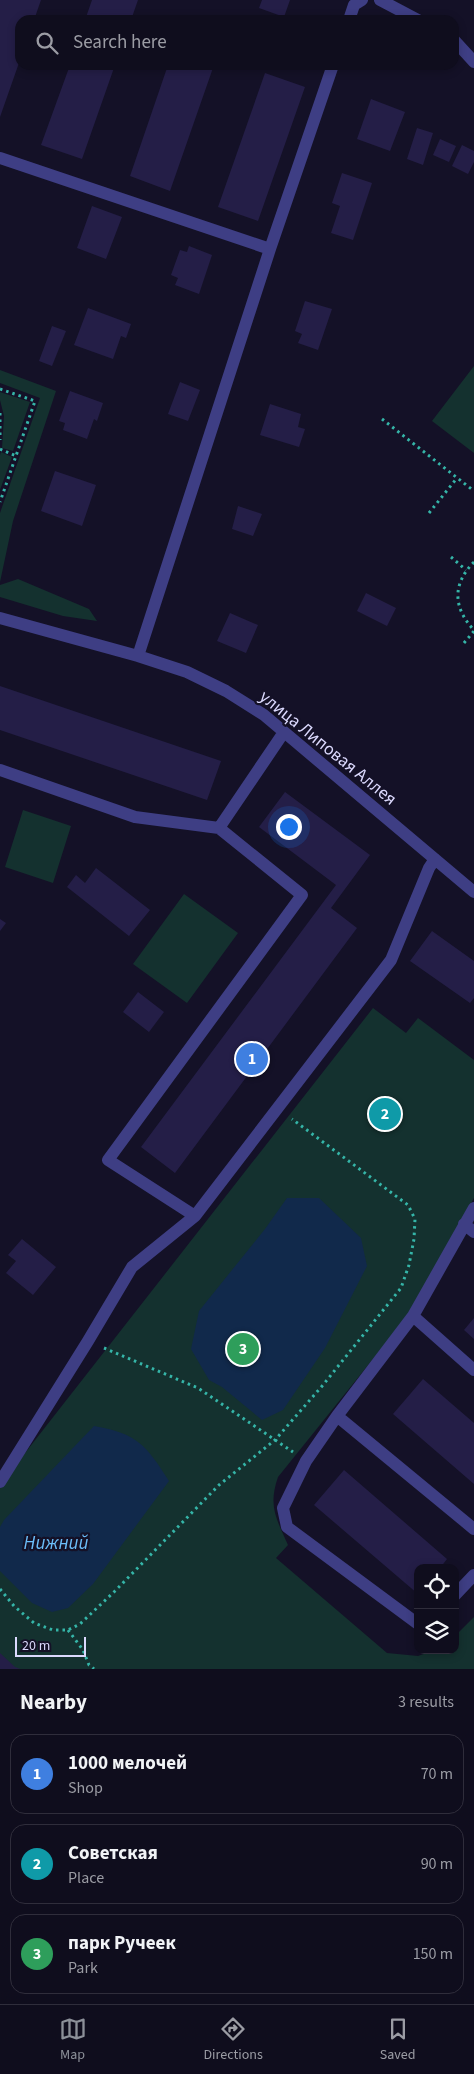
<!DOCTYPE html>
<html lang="en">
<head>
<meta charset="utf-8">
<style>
  :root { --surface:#0f0d1d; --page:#1d1b2a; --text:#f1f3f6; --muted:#9b9ca4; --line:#2f2d3b; --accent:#8c9099 }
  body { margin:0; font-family:"Source Sans 3",sans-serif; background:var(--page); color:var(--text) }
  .controls { position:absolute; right:15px; bottom:15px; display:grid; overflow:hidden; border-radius:10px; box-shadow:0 2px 8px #0003 }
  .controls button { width:45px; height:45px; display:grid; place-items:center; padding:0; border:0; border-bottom:1px solid var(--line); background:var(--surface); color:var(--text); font:25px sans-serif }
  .scale { position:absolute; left:15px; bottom:12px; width:71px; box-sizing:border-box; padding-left:5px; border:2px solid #dbd9fd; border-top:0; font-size:14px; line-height:18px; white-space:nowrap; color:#dbd9fd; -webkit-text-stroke:4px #141127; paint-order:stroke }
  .you { position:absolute; left:288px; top:826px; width:18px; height:18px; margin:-12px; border:4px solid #fff; border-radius:50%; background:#1a73e8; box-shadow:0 0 0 8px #1a73e833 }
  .badge { display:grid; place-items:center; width:32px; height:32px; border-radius:50%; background:var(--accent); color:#fff; font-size:16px; font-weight:700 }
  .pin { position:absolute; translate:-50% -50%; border:2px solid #fff; box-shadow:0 1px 5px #0006 }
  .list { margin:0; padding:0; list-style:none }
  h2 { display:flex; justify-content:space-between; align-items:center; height:65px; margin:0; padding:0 20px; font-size:21px }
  h2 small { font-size:16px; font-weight:400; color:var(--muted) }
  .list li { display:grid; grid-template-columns:32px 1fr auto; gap:15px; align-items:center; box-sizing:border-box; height:80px; margin:0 10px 10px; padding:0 10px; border:1px solid var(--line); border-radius:15px }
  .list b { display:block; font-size:19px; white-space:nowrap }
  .list p { margin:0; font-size:16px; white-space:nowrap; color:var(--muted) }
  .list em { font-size:16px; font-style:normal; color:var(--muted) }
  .icon { flex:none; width:28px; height:28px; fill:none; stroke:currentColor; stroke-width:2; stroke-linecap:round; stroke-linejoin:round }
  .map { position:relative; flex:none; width:474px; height:1669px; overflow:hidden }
  .search { position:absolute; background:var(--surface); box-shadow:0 2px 8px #0003; left:15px; right:15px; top:15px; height:55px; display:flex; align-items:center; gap:12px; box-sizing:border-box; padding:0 18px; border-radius:15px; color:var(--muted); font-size:19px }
  .sheet { height:335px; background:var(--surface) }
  nav { display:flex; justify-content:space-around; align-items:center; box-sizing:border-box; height:70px; border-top:1px solid var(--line); background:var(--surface); font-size:14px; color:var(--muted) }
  nav a { display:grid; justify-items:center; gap:2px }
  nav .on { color:var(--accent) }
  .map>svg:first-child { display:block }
  .green { fill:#14312f }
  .water { fill:#11294b }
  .building { fill:#241e47 }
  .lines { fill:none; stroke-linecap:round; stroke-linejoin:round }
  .path { stroke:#35b5a8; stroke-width:3; stroke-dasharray:2.5 4; stroke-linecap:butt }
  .minor { stroke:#3e3e84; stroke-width:12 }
  .labels { text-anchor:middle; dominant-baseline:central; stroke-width:4.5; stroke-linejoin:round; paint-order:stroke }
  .street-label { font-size:18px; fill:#dbd9fd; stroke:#141127 }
  .water-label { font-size:19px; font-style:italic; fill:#6bbdf9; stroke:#141127 }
</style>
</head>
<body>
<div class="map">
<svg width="474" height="1669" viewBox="0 0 474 1669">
  <rect width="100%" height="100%" fill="#141127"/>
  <path class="green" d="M474,366V453L432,421Z
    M0,370L56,391L13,521L0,582V513L40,398L0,383Z
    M0,392L30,402L13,451L2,448L4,416L0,400Z
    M1,452L12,457L0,490V455Z
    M18,579L89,609L97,621L63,616L0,597V585Z
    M23,810L71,826L53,883L5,867Z
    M184,894L238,933L187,1003L133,964Z
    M373,1008L406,1033L418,1018L474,1060V1198L410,1313L278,1477C268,1506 276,1518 288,1545L276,1558L387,1653L418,1656L435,1650H455V1636L474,1617V1669H0V1485Z"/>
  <path class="water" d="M287,1198H319L361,1238L367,1266L325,1348L283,1410L262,1420L222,1387L209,1380L191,1349L199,1311L265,1229Z
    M94,1426C137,1433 147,1446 169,1481L93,1584L68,1608L52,1612L32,1603L0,1571V1527L4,1520Z"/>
  <path class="building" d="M0,0H41L34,20H20V60L0,117Z
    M92,0H138L131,20H85Z
    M262,0H290L284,17L259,8Z
    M70,65H115L82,159L41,145Z
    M168,65H214L170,191L130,176Z
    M265,73L305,87L258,221L218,207Z
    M371,99L405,112L390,151L357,139Z
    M417,128L433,133L423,165L407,159Z
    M440,139L456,146L449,162L433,155Z
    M462,145L474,151V162L468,174L452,166Z
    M342,173L372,183L353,240L331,233L340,206L332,203Z
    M92,206L122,217L106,259L77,248Z
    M189,246L212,255L199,294L175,285L178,278L171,275L180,250L187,252Z
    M305,301L332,309L318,350L298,343L302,334L295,331Z
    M88,308L131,324L126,338L121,336L113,359L74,345Z
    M52,326L66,331L52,366L39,361Z
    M180,382L200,390L188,421L168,414Z
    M70,391L103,403L97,421L94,419L87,439L63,430L65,423L59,421Z
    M270,404L301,414L298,427L305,429L299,447L260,435Z
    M55,471L96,485L82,526L41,511Z
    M238,506L262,514L253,536L232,529Z
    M366,593L396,608L387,626L357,611Z
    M230,613L258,625L246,653L217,641Z
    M0,686L221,761L207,800L0,730Z
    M285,792L370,855L331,908L357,928L175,1173L141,1147L336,885L259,827Z
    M96,868L150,910L129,936L67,887L76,875L85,883Z
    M0,919L6,923L0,931Z
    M432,931L474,961V998L470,1003L410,961Z
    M138,992L164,1012L149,1032L123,1012Z
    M22,1239L56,1267L33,1295L6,1273L16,1261L8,1255Z
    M474,1318V1339L464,1330Z
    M423,1379L474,1423V1484L393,1414Z
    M344,1470L447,1559L440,1568H418V1594L314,1505Z
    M0,1653L15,1667L20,1669H0Z"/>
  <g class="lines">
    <path class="path" d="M0,389L35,401L0,502
      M0,413V440
      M382,419L474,491
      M0,449L16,456
      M429,513L457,478
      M451,557L466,570
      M474,562C452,584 453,608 474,630
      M464,643L474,631
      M104,1348L198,1388L293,1452
      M0,1589L14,1606L34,1623L53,1630H68L80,1624L115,1591L219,1485L275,1440L323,1385L401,1288L409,1265L414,1239L415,1219L408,1205L292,1119
      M68,1630L83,1650L89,1665L94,1669"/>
    <path class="minor" d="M380,0L418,20
      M349,20L354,5L362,0
      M454,40L474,62
      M0,158L270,249
      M0,618L138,656L187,672L226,691L264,715L474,892
      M138,656L270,249L333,65
      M0,770L135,817L219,828L284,732
      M219,828L302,895L108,1160L195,1216L391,960L429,868L435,859
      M464,1224L474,1232
      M413,1316L474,1370
      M337,1416L474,1529
      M0,1482L88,1341L132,1267L195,1216
      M455,1595L474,1575
      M418,1624L287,1527L283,1508L306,1461L337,1416L413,1316L474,1208"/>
  </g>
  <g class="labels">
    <g class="street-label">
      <text transform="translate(328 748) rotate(39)">улица Липовая Аллея</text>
    </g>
    <g class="water-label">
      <text x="56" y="1543">Нижний</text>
    </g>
  </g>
</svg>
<div class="controls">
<button><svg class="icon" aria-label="locate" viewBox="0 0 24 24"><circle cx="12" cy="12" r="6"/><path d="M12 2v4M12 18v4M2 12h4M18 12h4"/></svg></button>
<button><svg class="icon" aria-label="layers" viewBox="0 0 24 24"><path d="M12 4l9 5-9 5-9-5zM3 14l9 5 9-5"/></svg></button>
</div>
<div class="scale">20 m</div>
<div class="you"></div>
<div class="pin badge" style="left:252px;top:1059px;background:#3f7fe0">1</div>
<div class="pin badge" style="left:385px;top:1114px;background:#0f9aa8">2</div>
<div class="pin badge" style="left:243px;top:1349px;background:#2e9e5b">3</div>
<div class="search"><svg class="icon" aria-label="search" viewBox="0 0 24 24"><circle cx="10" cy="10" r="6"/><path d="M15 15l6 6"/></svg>Search here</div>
</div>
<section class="sheet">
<h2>Nearby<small>3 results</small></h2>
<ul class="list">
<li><span class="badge" style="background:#3f7fe0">1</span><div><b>1000 мелочей</b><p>Shop</p></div><em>70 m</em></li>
<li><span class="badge" style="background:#0f9aa8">2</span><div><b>Советская</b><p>Place</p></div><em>90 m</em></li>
<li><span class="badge" style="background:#2e9e5b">3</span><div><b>парк Ручеек</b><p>Park</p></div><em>150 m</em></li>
</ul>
</section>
<nav>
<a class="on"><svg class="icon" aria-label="map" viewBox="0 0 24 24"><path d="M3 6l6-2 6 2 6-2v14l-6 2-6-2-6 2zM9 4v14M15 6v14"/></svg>Map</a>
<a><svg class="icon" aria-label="directions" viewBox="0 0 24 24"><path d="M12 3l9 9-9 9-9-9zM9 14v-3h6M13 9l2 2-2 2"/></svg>Directions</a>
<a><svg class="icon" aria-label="saved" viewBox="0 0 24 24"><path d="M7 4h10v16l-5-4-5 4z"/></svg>Saved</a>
</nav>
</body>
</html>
